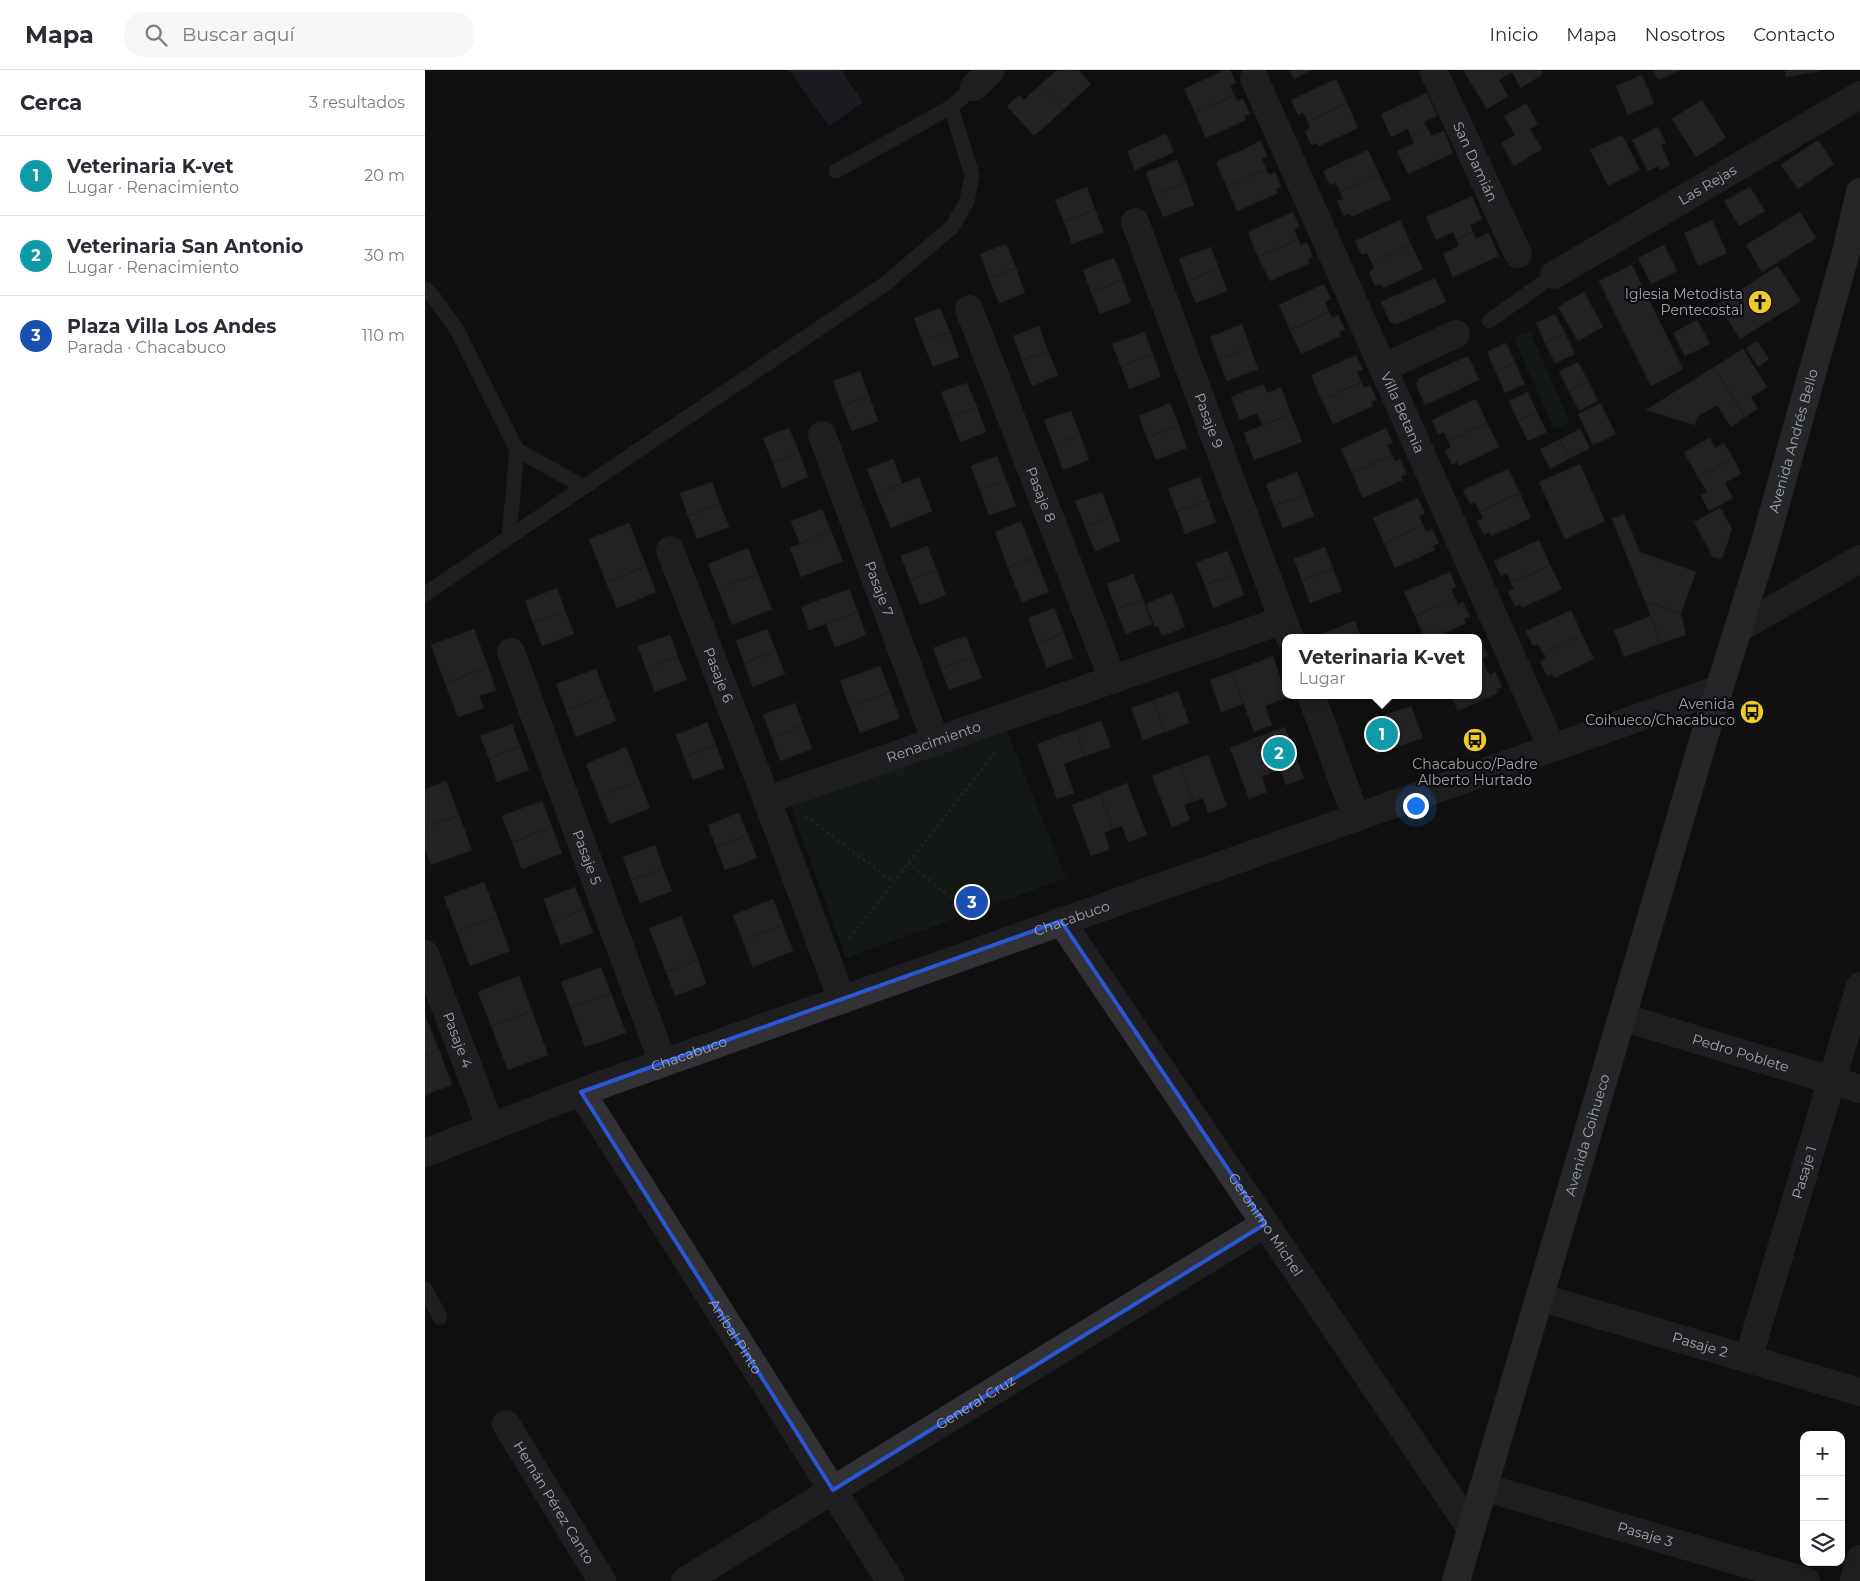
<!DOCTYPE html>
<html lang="es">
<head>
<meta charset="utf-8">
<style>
  :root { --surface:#fff; --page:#f7f7f7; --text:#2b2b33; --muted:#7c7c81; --line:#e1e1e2; --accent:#7c3aed }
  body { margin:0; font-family:Montserrat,sans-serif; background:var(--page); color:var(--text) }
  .controls { position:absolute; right:15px; bottom:15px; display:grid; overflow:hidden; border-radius:10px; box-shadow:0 2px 12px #0003 }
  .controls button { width:45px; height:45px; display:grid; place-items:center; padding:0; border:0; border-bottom:1px solid var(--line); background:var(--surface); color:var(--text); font:25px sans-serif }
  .you { position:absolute; left:990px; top:735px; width:18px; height:18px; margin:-12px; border:4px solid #fff; border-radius:50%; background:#1a73e8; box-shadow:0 0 0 8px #1a73e833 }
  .badge { display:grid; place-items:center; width:32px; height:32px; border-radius:50%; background:var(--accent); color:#fff; font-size:16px; font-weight:700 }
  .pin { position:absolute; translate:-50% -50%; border:2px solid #fff; box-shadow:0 1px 5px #0006 }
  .popup { position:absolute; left:857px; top:564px; width:200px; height:65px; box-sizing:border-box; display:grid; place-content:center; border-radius:10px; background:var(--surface); filter:drop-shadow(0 1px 4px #0005); font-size:16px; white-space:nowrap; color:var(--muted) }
  .popup b { font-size:19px; color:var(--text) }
  .popup::after { content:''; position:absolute; left:50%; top:100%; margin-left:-10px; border:10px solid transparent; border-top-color:var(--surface) }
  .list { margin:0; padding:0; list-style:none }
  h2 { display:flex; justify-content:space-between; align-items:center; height:65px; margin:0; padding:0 20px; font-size:21px }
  h2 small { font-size:16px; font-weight:400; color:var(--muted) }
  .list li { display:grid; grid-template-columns:32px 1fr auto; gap:15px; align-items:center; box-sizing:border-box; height:80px; padding:0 20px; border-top:1px solid var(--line) }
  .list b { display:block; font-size:19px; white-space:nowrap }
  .list p { margin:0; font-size:16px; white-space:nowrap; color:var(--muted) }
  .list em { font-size:16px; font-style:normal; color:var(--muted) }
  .icon { flex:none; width:28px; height:28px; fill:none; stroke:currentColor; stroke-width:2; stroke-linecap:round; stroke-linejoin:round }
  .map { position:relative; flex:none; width:1435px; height:1511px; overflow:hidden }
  header { display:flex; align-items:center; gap:30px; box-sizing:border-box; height:70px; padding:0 25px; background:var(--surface); border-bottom:1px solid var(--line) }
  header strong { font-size:24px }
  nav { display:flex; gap:28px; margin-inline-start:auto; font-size:18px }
  .search { width:350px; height:45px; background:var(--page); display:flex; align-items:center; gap:12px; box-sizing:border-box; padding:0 18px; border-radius:20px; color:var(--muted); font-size:19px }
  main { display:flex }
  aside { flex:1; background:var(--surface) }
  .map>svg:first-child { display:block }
  .green { fill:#1c241e }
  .water { fill:#272c35 }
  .building { fill:#3a3a3e; stroke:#2b2a2d }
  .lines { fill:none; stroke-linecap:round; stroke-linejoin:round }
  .path { stroke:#37383d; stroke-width:3; stroke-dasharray:2.5 4; stroke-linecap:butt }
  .service { stroke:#313136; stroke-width:15 }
  .minor { stroke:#313136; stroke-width:28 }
  .tertiary { stroke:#313136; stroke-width:28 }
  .secondary { stroke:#3f4046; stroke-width:28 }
  .marked { fill:none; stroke:#2a57d4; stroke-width:4; stroke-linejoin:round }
  .labels { text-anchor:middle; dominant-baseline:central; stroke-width:4.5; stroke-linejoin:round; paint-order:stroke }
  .street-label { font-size:14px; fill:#a1a4b2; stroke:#0b0b0c }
  .poi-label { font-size:14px; fill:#a1a4b2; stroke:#0b0b0c; text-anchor:end }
</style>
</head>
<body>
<header>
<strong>Mapa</strong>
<div class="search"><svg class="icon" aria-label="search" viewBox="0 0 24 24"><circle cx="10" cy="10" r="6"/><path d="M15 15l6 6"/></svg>Buscar aquí</div>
<nav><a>Inicio</a><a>Mapa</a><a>Nosotros</a><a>Contacto</a></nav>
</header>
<main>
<aside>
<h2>Cerca<small>3 resultados</small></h2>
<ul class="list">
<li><span class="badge" style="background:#0f9aa8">1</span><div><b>Veterinaria K-vet</b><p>Lugar · Renacimiento</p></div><em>20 m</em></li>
<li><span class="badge" style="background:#0f9aa8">2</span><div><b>Veterinaria San Antonio</b><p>Lugar · Renacimiento</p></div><em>30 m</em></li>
<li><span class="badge" style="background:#1a4fb4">3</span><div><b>Plaza Villa Los Andes</b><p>Parada · Chacabuco</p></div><em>110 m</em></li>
</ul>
</aside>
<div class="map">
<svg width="1435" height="1511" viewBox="0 0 1435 1511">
  <rect width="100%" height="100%" fill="#101011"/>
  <path class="green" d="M1105,262L1145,352L1129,359L1089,268Z
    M580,656L641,808L421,888L364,732Z"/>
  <path class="water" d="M364,0H416L438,32L404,56Z"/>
  <path class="building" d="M632,0H653L666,14L638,40L615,15Z
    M800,0H805L811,13L805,16L809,25L770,43L759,19Z
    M864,0H886L869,9Z
    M1038,0H1076L1080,6L1074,10L1083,26L1062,39Z
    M1076,0H1116L1118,4L1096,18L1087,2L1080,6Z
    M1228,0H1255L1233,10Z
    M1360,0H1394V1L1361,7Z
    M1217,5L1229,33L1203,45L1191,16Z
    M911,9L922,33L883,52L878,42L873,45L866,30Z
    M615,15L638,40L609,66L582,36L595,25L599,30Z
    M1002,23L1012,46L999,52L1003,59L986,67L983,59L966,67L956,44Z
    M809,25L812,31L818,29L825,44L819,46L821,50L781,68L770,43Z
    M1277,30L1301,68L1271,87L1247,49Z
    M922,33L933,58L894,76L892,73L886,75L880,61L885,58L883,52Z
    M1101,33L1113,54L1105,59L1117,79L1089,96L1076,73L1090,65L1079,46Z
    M1233,57L1241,73L1236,75L1245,95L1235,100L1233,96L1223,101L1207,70Z
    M1003,59L1006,66L1019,61L1028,83L983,104L972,81L989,73L986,67Z
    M741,64L749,82L710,100L702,81Z
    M1197,65L1215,100L1183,116L1165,80Z
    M1393,70L1409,94L1373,119L1356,95Z
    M836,71L842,86L837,89L841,99L802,117L791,92Z
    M943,80L954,104L915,122L911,113L905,115L898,101Z
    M752,90L761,112L729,125L721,102Z
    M841,99L844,105L850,102L856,117L851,119L853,123L812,141L802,117Z
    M954,104L966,129L926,147L924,143L919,146L912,131L918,129L915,122Z
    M761,112L769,135L738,147L729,125Z
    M662,117L670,140L639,152L630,130Z
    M1325,117L1340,141L1314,156L1299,131Z
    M1047,126L1057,149L1045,155L1048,162L1031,169L1028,162L1011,170L1001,147Z
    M670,140L679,162L647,174L639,152Z
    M868,142L874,156L869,159L873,169L833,187L823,162Z
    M1375,142L1391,168L1337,202L1321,175Z
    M975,150L986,174L947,193L942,183L937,185L930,171Z
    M1287,150L1302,183L1273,196L1259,163Z
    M1048,162L1051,169L1064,163L1074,186L1028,207L1018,184L1034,176L1031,169Z
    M873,169L876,175L882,172L888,187L883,189L885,193L845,211L833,187Z
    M581,174L591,198L564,208L555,184Z
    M986,174L998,199L958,218L956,214L950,216L944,202L949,199L947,193Z
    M1239,175L1252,201L1226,214L1213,188Z
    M786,177L794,199L762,211L754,189Z
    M689,188L698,210L666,222L658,200Z
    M1207,195L1258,299L1226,316L1174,211Z
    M1353,196L1376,231L1315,269L1293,234Z
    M591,198L600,223L574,233L564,208Z
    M794,199L802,221L771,233L762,211Z
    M1010,208L1021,232L971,254L965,252L956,232Z
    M698,210L706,232L675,244L666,222Z
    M899,214L906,229L900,232L904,242L865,260L854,235Z
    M1159,222L1178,257L1153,271L1133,237Z
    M515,238L525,262L498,272L489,248Z
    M904,242L907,248L913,245L920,260L914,262L916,266L876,284L865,260Z
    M1130,244L1140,263L1120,273L1111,253Z
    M1272,250L1285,274L1260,286L1248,263Z
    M817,254L825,277L793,289L785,267Z
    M614,256L623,281L597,290L588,266Z
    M525,262L534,287L508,297L498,272Z
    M719,262L728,284L696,296L687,274Z
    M1140,263L1150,284L1130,293L1120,273Z
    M1332,271L1344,289L1333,297L1321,278Z
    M1081,273L1090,293L1071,302L1062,282Z
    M825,277L833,299L802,311L793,289Z
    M1318,279L1342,317L1326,327L1333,339L1320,347L1289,297Z
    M623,281L633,305L607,316L597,290Z
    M728,284L736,307L704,319L696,296Z
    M931,285L938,300L932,302L936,312L897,330L886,305Z
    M1043,286L1054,310L1000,335L991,315L994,308Z
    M1153,292L1163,311L1144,321L1134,301Z
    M1090,293L1100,314L1080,323L1071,302Z
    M1289,297L1320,347L1306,357L1292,335L1272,347L1270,355L1221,340Z
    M435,301L444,326L417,336L408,311Z
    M1163,311L1173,331L1154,341L1144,321Z
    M936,312L939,318L945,315L952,330L946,332L948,336L908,354L897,330Z
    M542,313L552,337L526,347L516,322Z
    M839,314L842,323L856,317L866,344L838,356L832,343L815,350L806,327Z
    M1103,322L1112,342L1093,351L1084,331Z
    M444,326L453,351L427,361L417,336Z
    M1051,329L1062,353L1023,371L1019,362L1013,364L1007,350Z
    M745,333L754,356L722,368L714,346Z
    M1175,333L1191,364L1168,375L1153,344Z
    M552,337L561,362L535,372L526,347Z
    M646,341L655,365L629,375L619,350Z
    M1112,342L1122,362L1103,371L1093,351Z
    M866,344L877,372L829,390L819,363Z
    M1062,353L1074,377L1034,396L1032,392L1027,395L1020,380L1026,378L1023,371Z
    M754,356L762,378L731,390L722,368Z
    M364,358L374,382L348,393L338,368Z
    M961,358L968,373L962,375L967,385L927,403L916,379Z
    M1155,359L1165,378L1145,388L1135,369Z
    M655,365L664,390L638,400L629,375Z
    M1285,368L1290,378L1299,373L1308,388L1273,407L1259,382Z
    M1135,369L1145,388L1125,399L1115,379Z
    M374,382L383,407L357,418L348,393Z
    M967,385L970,391L975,389L982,404L976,406L978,410L938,428L927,403Z
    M572,386L581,410L555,420L546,396Z
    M1308,388L1316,404L1300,413L1308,428L1284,441L1276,426L1282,422L1273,407Z
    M468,389L477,413L452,424L442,399Z
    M1155,394L1180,451L1140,469L1114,412Z
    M1083,399L1095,423L1055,442L1050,432L1045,434L1038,420Z
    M872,402L881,424L849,436L841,414Z
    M494,407L507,441L466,458L452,424Z
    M775,407L783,430L752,441L743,419Z
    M581,410L591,436L564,445L555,420Z
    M287,412L295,434L263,446L255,423Z
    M677,422L686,446L660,456L650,431Z
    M1095,423L1106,448L1066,466L1064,462L1059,465L1052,451L1058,448L1055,442Z
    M881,424L889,446L858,458L849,436Z
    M993,428L1000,443L994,446L998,455L959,473L948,448Z
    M783,430L791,452L760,464L752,441Z
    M295,434L304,457L272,469L263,446Z
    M1295,438L1307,459L1297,489L1288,487L1269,452Z
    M397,439L406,461L375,474L366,451Z
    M1199,444L1215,482L1271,502L1256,543L1220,531L1187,449Z
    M686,446L695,471L670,481L660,456Z
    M596,451L610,487L583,498L570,462Z
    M204,453L221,496L181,512L164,469Z
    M998,455L1001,462L1007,459L1014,473L1008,476L1010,480L970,498L959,473Z
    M406,461L418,491L376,507L365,478Z
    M1114,470L1125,495L1086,513L1082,503L1076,506L1069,491Z
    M502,476L512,500L485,510L476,486Z
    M900,477L908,499L877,511L869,489Z
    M323,478L333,504L293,519L283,494Z
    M802,481L811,503L780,515L771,493Z
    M610,487L624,522L597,532L583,498Z
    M1125,495L1137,519L1097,538L1095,534L1090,536L1083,522L1089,519L1086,513Z
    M221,496L231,522L192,538L181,512Z
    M908,499L917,521L885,533L877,511Z
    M512,500L521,525L495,535L485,510Z
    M1025,502L1031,517L1026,519L1030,528L990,546L979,522Z
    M811,503L819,525L788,538L780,515Z
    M333,504L347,539L307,555L293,519Z
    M708,504L718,529L691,539L682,514Z
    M132,518L140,541L108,553L100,531Z
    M424,519L433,542L384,560L376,537Z
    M747,523L760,557L737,566L733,556L730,557L721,534Z
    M1030,528L1033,535L1038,532L1045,547L1039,549L1041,553L1009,568H1000L990,546Z
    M718,529L727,554L701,564L691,539Z
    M1220,531L1256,543L1261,565L1236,573Z
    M629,538L639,563L612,573L603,548Z
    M1146,540L1157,565L1118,583L1113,574L1108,576L1101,561Z
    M140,541L149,564L117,576L108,553Z
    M433,542L441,565L410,577L401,554Z
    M1226,546L1236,573L1199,587L1189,560Z
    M930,551L936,568H900L898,563Z
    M49,559L63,597L20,613L6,575Z
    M342,559L351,581L319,593L311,571Z
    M639,563L648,588L622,598L612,573Z
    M245,565L253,587L221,599L213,576Z
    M1157,565L1169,589L1129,608L1127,604L1122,606L1115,592L1121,589L1118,583Z
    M541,566L549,587L516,599L508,578Z
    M1056,572L1063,586L1057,589L1061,599L1053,602V573Z
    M351,581L360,604L328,617L319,593Z
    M848,586L861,625L863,627L840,636L847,655L829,662L807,602Z
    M253,587L262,610L230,622L221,599Z
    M549,587L557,608L524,620L516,599Z
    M455,596L465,622L425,637L415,611Z
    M63,597L71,620L54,626L59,638L33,647L20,613Z
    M171,599L181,625L141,640L131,614Z
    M1061,599L1065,605L1070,602L1077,617L1071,619L1073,623L1033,641L1026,625H1053V602Z
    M807,602L818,634L796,642L785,610Z
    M753,621L764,653L740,662L729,630Z
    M465,622L475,648L435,663L425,637Z
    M181,625L191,651L151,667L141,640Z
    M729,630L740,662L718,670L706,638Z
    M370,633L378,655L347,668L338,645Z
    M986,636L998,668L974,676L963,644Z
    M963,644L974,676L951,684L941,652Z
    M676,651L686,677L660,686L651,660Z
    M282,652L291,675L259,687L251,665Z
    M87,654L95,676L64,688L55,666Z
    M378,655L387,679L355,691L347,668Z
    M860,657L879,708L861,715L855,699L846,703L832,667Z
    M651,660L660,686L639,694L649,723L632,729L612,674Z
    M832,667L846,703L837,707L842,722L824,729L805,678Z
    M291,675L299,698L268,710L259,687Z
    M95,676L104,700L72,712L64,688Z
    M201,677L214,711L174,727L161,694Z
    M783,685L802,736L783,743L778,728L769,731L755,695Z
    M755,695L769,731L759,735L765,750L747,757L727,706Z
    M21,711L34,745L0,758V719Z
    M214,711L225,738L185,754L174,727Z
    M702,713L722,765L703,772L697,756L688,759L675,724Z
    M675,724L688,759L679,763L685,779L666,786L647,735Z
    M117,731L127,757L87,772L77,746Z
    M314,743L323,765L291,777L283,755Z
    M34,745L47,780L6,795L0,778V758Z
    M127,757L137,783L97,799L87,772Z
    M323,765L332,788L300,800L291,777Z
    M230,775L238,798L206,810L198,787Z
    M238,798L247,821L215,833L206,810Z
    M59,812L72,846L32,862L19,827Z
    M150,817L159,839L127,852L119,829Z
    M348,829L358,855L318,871L308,845Z
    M159,839L168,863L136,875L127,852Z
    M72,846L85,881L45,896L32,862Z
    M256,846L273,890L241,902L224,858Z
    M358,855L368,881L328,897L318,871Z
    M273,890L281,914L250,926L241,902Z
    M176,897L186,923L146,938L136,912Z
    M94,906L107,941L66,956L53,922Z
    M186,923L201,963L160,977L146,938Z
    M107,941L123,985L83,1000L66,956Z
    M0,946L14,980L0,985Z
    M14,980L27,1015L0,1025V985Z"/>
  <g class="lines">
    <path class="path" d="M381,746L468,812
      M483,793L539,838L545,854
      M424,869L571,681"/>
    <path class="service" d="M411,101L526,37L549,17
      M0,219L7,225L32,260L92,380L159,417
      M1064,251L1129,205
      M84,467L92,380
      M0,524L460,214L527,157L542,131L547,105L526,37
      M0,1219L15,1247"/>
    <g class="minor">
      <path id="s1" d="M1008,0L1093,184"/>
      <path id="s2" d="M829,8L1127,678"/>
      <path d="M549,17L566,0"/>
      <path id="s3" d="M710,152L858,550"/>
      <path id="s4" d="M1129,205L1435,25"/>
      <path id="s5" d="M544,239L688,610"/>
      <path d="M958,298L1031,264"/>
      <path id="s6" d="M397,365L511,672"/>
      <path id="s7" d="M245,480L342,730"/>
      <path id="s8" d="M86,582L238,993"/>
      <path d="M886,625L931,747"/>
      <path id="s9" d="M636,851L1046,1459"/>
      <path id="s10" d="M0,884L66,1057"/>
      <path id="s11" d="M417,930L342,730L858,550L865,568"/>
      <path id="s12" d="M1197,947L1435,1019"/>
      <path id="s13" d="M156,1022L465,1511"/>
      <path id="s14" d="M1114,1227L1435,1322"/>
      <path id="s15" d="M1323,1289L1435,916"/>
      <path id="s16" d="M81,1354L177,1511"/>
      <path id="s17" d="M1058,1417L1381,1511"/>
      <path id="s18" d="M260,1511L840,1154"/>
      <path d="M1429,1511L1435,1489"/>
    </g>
    <g class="tertiary">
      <path d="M1313,559L1435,489"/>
      <path id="s19" d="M0,1083L156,1022L1294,619"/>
    </g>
    <path class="secondary" id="s20" d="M1031,1511L1281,661L1338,479L1421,182L1435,122"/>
  </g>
  <path d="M0 0H1435V1511H0ZM636,851L840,1154L408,1420L156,1022Z" fill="#101011" fill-opacity=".55" fill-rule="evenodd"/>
  <path class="marked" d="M636,851L840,1154L408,1420L156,1022Z"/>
  <defs>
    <g id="church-disc" transform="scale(1.25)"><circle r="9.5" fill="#efcb2b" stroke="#0b0b0c"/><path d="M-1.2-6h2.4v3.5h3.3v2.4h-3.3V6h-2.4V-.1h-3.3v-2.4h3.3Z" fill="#111"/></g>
    <g id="bus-disc" transform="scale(1.25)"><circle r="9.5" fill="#efcb2b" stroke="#0b0b0c"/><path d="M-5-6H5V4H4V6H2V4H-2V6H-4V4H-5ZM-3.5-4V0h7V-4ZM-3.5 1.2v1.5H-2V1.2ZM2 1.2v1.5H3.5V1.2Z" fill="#111"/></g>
  </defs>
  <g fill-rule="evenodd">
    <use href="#church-disc" x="1335" y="232"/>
    <use href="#bus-disc" x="1327" y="642"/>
    <use href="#bus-disc" x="1050" y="670"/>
  </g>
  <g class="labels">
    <g class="street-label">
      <text stroke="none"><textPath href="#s1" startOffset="101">San Damián</textPath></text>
      <text stroke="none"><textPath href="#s4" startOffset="178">Las Rejas</textPath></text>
      <text stroke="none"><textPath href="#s2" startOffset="366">Villa Betania</textPath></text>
      <text stroke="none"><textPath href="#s3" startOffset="212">Pasaje 9</textPath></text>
      <text stroke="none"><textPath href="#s20" startOffset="1189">Avenida Andrés Bello</textPath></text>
      <text stroke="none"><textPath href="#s5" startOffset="199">Pasaje 8</textPath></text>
      <text stroke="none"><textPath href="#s6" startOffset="164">Pasaje 7</textPath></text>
      <text stroke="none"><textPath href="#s7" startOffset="134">Pasaje 6</textPath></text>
      <text stroke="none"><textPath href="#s11" startOffset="390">Renacimiento</textPath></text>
      <text stroke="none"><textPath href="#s8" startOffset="219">Pasaje 5</textPath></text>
      <text stroke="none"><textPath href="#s19" startOffset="688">Chacabuco</textPath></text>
      <text stroke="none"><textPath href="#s10" startOffset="92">Pasaje 4</textPath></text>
      <text stroke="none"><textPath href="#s19" startOffset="282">Chacabuco</textPath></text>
      <text stroke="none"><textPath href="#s12" startOffset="124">Pedro Poblete</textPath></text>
      <text stroke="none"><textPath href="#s20" startOffset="465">Avenida Coihueco</textPath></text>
      <text stroke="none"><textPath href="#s15" startOffset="195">Pasaje 1</textPath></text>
      <text stroke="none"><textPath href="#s9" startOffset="366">Gerónimo Michel</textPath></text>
      <text stroke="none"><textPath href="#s13" startOffset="289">Aníbal Pinto</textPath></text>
      <text stroke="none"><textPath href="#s14" startOffset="168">Pasaje 2</textPath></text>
      <text stroke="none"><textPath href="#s18" startOffset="341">General Cruz</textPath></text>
      <text stroke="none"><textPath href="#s16" startOffset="92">Hernán Pérez Canto</textPath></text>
      <text stroke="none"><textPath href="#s17" startOffset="169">Pasaje 3</textPath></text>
    </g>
    <g class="poi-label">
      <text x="1318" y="224">Iglesia Metodista<tspan x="1318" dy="16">Pentecostal</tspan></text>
      <text x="1310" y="634">Avenida<tspan x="1310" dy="16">Coihueco/Chacabuco</tspan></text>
      <text x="1050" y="694" text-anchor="middle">Chacabuco/Padre<tspan x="1050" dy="16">Alberto Hurtado</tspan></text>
    </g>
  </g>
</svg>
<div class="controls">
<button>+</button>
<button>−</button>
<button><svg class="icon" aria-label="layers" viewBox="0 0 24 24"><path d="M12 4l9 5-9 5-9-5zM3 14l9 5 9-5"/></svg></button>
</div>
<div class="you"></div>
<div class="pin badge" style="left:957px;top:664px;background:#0f9aa8">1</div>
<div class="popup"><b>Veterinaria K-vet</b>Lugar</div>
<div class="pin badge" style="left:854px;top:683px;background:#0f9aa8">2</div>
<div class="pin badge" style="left:547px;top:832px;background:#1a4fb4">3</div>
</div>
</main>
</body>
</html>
